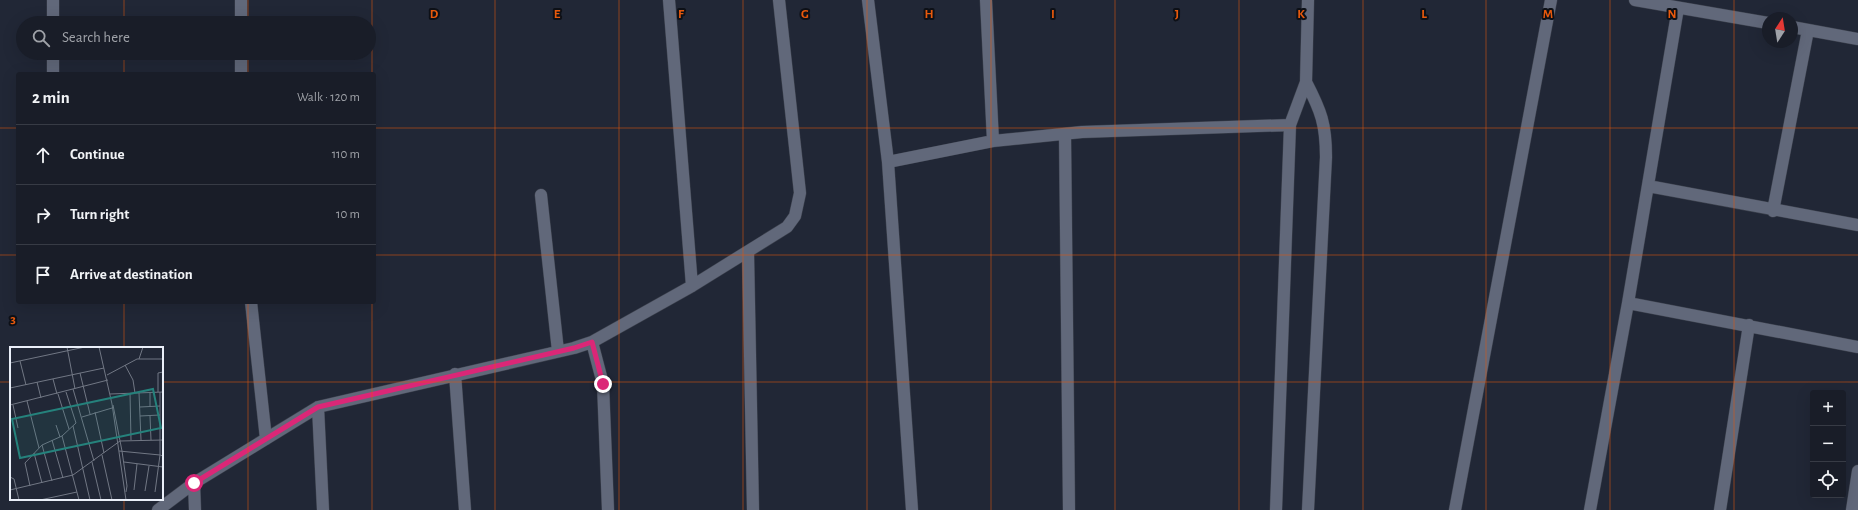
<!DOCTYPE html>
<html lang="en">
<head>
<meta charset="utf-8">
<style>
  :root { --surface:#191d28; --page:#222630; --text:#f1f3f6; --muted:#9fa2a8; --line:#373b45 }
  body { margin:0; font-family:"Alegreya Sans",sans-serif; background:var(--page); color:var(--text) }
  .controls { position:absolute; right:12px; bottom:12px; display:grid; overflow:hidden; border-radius:4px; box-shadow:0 4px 16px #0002 }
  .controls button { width:36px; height:36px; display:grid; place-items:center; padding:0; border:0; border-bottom:1px solid var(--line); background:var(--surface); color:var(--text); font:20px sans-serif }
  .compass { position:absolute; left:1762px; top:12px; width:36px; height:36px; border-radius:50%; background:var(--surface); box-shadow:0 4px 16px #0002; rotate:12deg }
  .stop { position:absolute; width:12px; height:12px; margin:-9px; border:3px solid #db2777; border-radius:50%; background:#fff }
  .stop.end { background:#db2777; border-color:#fff; box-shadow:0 1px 4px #0008 }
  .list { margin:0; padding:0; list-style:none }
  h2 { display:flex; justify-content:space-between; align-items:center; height:52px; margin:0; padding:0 16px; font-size:17px }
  h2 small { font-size:13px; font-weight:400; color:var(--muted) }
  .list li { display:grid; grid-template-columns:26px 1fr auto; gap:12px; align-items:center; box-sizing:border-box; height:60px; padding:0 16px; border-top:1px solid var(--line) }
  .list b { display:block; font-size:15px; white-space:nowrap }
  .list em { font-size:13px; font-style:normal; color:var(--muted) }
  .icon { flex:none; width:22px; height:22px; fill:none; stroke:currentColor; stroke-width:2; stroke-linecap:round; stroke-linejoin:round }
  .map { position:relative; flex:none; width:1858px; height:510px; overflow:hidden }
  .search { position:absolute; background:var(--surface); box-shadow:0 4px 16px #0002; left:16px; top:16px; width:360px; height:44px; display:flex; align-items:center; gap:10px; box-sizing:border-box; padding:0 14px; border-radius:22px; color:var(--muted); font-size:15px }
  .panel { position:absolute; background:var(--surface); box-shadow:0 4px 16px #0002; left:16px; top:72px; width:360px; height:232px; border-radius:4px }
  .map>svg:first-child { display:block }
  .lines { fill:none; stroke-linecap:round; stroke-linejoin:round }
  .street-casing { stroke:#3c414d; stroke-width:13 }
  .street { stroke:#61687a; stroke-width:12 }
  .route { stroke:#db2777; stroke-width:5 }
  .grid { fill:none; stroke:#e8590c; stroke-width:1; stroke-opacity:0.55 }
  .inset-road { fill:none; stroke:#717784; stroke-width:1 }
  .view { fill:#25827c; fill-opacity:0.15; stroke:#25827c; stroke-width:2 }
  .inset-edge { fill:none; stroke:#eaeff9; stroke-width:2 }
  .grid-label { font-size:13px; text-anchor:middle; font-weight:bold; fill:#e8590c; stroke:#0d1017; stroke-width:4; stroke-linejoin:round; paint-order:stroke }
</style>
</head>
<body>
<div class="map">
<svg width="1858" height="510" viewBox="0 0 1858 510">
  <rect width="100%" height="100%" fill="#212736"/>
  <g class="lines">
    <g class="street-casing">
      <path id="street" d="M53,0V23
        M669,0L692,286
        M868,0L888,162L912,510
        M986,0L993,141
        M1635,0L1768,23
        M241,23V0
        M1792,27L1858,39
        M53,53V74
        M241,74V53
        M1306,82C1321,111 1326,124 1326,157L1308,510
        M1065,134L1069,510
        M888,162L993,141L1082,132L1290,125
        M1648,186L1858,225
        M541,195L558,351
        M1773,211L1808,30
        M748,252L753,510
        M251,302L266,439
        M1628,303L1858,347
        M592,342L603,384L608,510
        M455,374L465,510
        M318,407L323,510
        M194,483L195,510
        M158,510L194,483L318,407L574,348L592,342L692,286L787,227L795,216L800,193L779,0
        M1276,510L1290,125L1306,82L1308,0
        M1455,510L1551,0
        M1590,510L1628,303L1678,8
        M1720,510L1749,325
        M1852,510L1858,471"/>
    </g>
    <use href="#street" class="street"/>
  </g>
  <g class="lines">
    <path class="route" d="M194,483L318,407L574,348L592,342L603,384"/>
  </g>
  <path class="grid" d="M124,0V23M248,0V23M372,0V74M495,0V510M619,0V510M743,0V510M867,0V510M991,0V510M1115,0V510M1239,0V510M1363,0V510M1486,0V510M1610,0V510M1734,0V510M124,53V74M248,53V74M0,128H18M374,128H1858M0,255H18M374,255H1858M124,302V348M248,302V510M372,302V510M0,382H11M162,382H1858M124,499V510"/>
  <g transform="translate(10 347)">
    <rect width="153" height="153" fill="#212736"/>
    <path class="inset-road" d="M57,0L65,42M89,0L102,57L116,153M129,12L133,0M10,14L16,38M0,16L75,0M115,18L123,33L125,46M70,26L80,67M97,28L127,12H153M43,32L47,47M27,35L31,51M0,41L94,21M63,42L84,114M140,45V59M148,45V26L153,25M120,46L121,93M129,46L131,93M48,47L59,82M100,47L153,45M17,54L29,101M0,58L98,33M3,58L8,81M103,58L112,104L117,139L116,145M130,60L150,59M85,65L94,106M130,69L150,68M140,69L141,93M72,70L102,61M46,78L50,90M63,79L80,153M52,89L69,153M42,93L53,131M32,98L42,134M109,104L150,108V45M24,106L32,136M92,108L102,153M82,115L91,153M114,115L153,120M0,130L4,132L9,153M20,139L15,116L32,98L52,89L66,76L56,45M0,143L63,128L110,94L153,93M124,143L127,117M135,144L139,119M145,145L150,108L153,109M30,153L67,145"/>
    <path class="view" d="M143,42L151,81L10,111L2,72Z"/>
    <rect width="153" height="153" class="inset-edge"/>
  </g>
  <g class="grid-label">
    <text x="434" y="18">D</text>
    <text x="557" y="18">E</text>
    <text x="681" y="18">F</text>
    <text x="805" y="18">G</text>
    <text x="929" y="18">H</text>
    <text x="1053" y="18">I</text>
    <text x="1177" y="18">J</text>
    <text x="1301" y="18">K</text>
    <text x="1424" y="18">L</text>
    <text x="1548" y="18">M</text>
    <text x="1672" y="18">N</text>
    <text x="13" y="323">3</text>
  </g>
</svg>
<div class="controls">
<button>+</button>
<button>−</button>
<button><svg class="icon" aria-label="locate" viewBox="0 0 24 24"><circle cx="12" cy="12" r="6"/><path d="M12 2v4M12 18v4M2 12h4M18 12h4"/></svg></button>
</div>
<svg class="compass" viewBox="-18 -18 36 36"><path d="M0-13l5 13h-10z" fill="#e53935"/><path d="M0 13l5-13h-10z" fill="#9fa2a8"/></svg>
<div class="stop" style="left:194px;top:483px"></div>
<div class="stop end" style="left:603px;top:384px"></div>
<div class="search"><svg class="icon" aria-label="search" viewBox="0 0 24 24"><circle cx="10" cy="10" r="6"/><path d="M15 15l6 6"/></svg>Search here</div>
<section class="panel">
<h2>2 min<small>Walk · 120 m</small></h2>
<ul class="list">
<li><svg class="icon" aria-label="ahead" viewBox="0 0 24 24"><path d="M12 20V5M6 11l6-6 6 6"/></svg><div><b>Continue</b></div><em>110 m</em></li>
<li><svg class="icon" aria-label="right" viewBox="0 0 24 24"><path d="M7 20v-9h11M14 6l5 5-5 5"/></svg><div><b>Turn right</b></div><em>10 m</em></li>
<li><svg class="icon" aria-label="arrive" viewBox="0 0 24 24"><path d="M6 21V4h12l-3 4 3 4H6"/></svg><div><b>Arrive at destination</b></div></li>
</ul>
</section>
</div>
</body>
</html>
